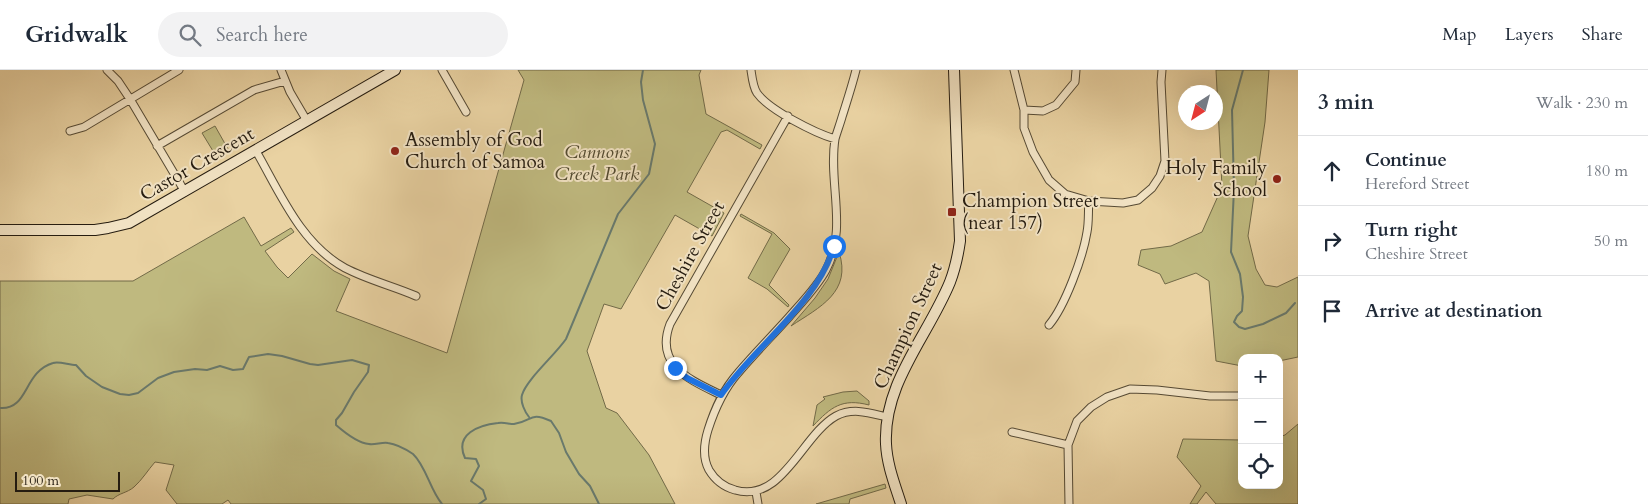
<!DOCTYPE html>
<html lang="en">
<head>
<meta charset="utf-8">
<style>
  :root { --surface:#fff; --page:#f2f2f3; --text:#1f2937; --muted:#747a83; --line:#e0e1e3 }
  body { margin:0; font-family:Cardo,serif; background:var(--page); color:var(--text) }
  .controls { position:absolute; right:15px; bottom:15px; display:grid; overflow:hidden; border-radius:10px; box-shadow:0 5px 20px #0002 }
  .controls button { width:45px; height:45px; display:grid; place-items:center; padding:0; border:0; border-bottom:1px solid var(--line); background:var(--surface); color:var(--text); font:25px sans-serif }
  .compass { position:absolute; left:1178px; top:15px; width:45px; height:45px; border-radius:50%; background:var(--surface); box-shadow:0 5px 20px #0002; rotate:216deg }
  .scale { position:absolute; left:15px; bottom:12px; width:105px; box-sizing:border-box; padding-left:5px; border:2px solid #251c10; border-top:0; font-size:14px; line-height:18px; white-space:nowrap; color:#251c10; -webkit-text-stroke:4px #f1e2c3; paint-order:stroke }
  .stop { position:absolute; width:15px; height:15px; margin:-11px; border:4px solid #1a73e8; border-radius:50%; background:#fff }
  .stop.end { background:#1a73e8; border-color:#fff; box-shadow:0 1px 5px #0008 }
  .list { margin:0; padding:0; list-style:none }
  h2 { display:flex; justify-content:space-between; align-items:center; height:65px; margin:0; padding:0 20px; font-size:21px }
  h2 small { font-size:16px; font-weight:400; color:var(--muted) }
  .list li { display:grid; grid-template-columns:32px 1fr auto; gap:15px; align-items:center; box-sizing:border-box; height:70px; padding:0 20px; border-top:1px solid var(--line) }
  .list b { display:block; font-size:19px; white-space:nowrap }
  .list p { margin:0; font-size:16px; white-space:nowrap; color:var(--muted) }
  .list em { font-size:16px; font-style:normal; color:var(--muted) }
  .icon { flex:none; width:28px; height:28px; fill:none; stroke:currentColor; stroke-width:2; stroke-linecap:round; stroke-linejoin:round }
  .map { position:relative; flex:none; width:1298px; height:434px; overflow:hidden }
  header { display:flex; align-items:center; gap:30px; box-sizing:border-box; height:70px; padding:0 25px; background:var(--surface); border-bottom:1px solid var(--line) }
  header strong { font-size:24px }
  nav { display:flex; gap:28px; margin-inline-start:auto; font-size:18px }
  .search { width:350px; height:45px; background:var(--page); display:flex; align-items:center; gap:12px; box-sizing:border-box; padding:0 18px; border-radius:28px; color:var(--muted); font-size:19px }
  main { display:flex }
  aside { flex:1; background:var(--surface) }
  .map>svg:first-child { display:block }
  .green { fill:#bfb97f; stroke:#726a48 }
  .lines { fill:none; stroke-linecap:round; stroke-linejoin:round }
  .stream { stroke:#69796c; stroke-width:2 }
  .street-casing { stroke:#564a34; stroke-width:9 }
  .secondary-casing { stroke:#251c10; stroke-width:12 }
  .street { stroke:#f1e2c3; stroke-width:7 }
  .secondary { stroke:#f1e2c3; stroke-width:10 }
  .route { stroke:#1a73e8; stroke-width:6 }
  .poi-dot { fill:#8f2418; stroke:#f1e2c3; stroke-width:2 }
  .labels { text-anchor:middle; dominant-baseline:central; stroke-width:4; stroke-linejoin:round; paint-order:stroke }
  .poi-label { font-size:19px; fill:#251c10; stroke:#f1e2c3; text-anchor:start }
  .park-label { font-size:19px; font-style:italic; fill:#534b31; stroke:#f1e2c3 }
  .street-label { font-size:19px; fill:#251c10; stroke:#f1e2c3 }
</style>
</head>
<body>
<header>
<strong>Gridwalk</strong>
<div class="search"><svg class="icon" aria-label="search" viewBox="0 0 24 24"><circle cx="10" cy="10" r="6"/><path d="M15 15l6 6"/></svg>Search here</div>
<nav><a>Map</a><a>Layers</a><a>Share</a></nav>
</header>
<main>
<div class="map">
<svg width="1298" height="434" viewBox="0 0 1298 434">
  <rect width="100%" height="100%" fill="#e9d2a2"/>
  <filter id="stains"><feTurbulence type="fractalNoise" baseFrequency=".004" numOctaves="4"/><feColorMatrix values="0 0 0 0 .2 0 0 0 0 .09 0 0 0 0 .02 0 0 0 .5 -.17"/></filter>
  <radialGradient id="worn" r=".72"><stop offset=".6" stop-color="#630" stop-opacity="0"/><stop offset="1" stop-color="#630" stop-opacity=".3"/></radialGradient>
  <path class="green" d="M518,0H701L699,5L706,44L762,75L760,79L727,60L721,62L687,122L724,143L712,166L675,145L621,239L604,234L587,281L606,338L617,343L649,385L675,434H231L228,430L222,434H177L166,420L174,395L155,392C148,400 142,410 134,417C127,423 119,423 113,429L87,425L69,429L68,434H0V211H133L244,147L261,176L291,158L294,162L265,181L277,197L288,208L312,184L334,201L350,209L336,241L447,283L524,10Z
    M1216,0H1269L1265,52L1248,166L1256,199L1265,215L1277,217L1298,207V287L1279,291V288H1242V296L1216,291L1209,211L1196,203L1165,214L1160,204L1138,195L1141,180L1171,176L1202,162L1222,117Z
    M215,56L228,79L216,86L202,63Z
    M741,144L774,163L790,179L769,215L789,235L788,237L767,219L748,208L772,164L740,146Z
    M839,182C852,222 820,237 791,256L815,228L828,209Z
    M857,321L869,331V335C842,328 831,337 813,356L817,335L825,329L823,327L843,322Z
    M1298,354V434H1216L1206,422L1197,434H1190L1201,416L1177,387L1183,369L1242,370V415H1279V367L1285,365Z
    M885,414L886,418L850,429L849,434H816Z"/>
  <g class="lines">
    <path class="stream" d="M1243,0L1232,40L1234,119L1231,182L1240,204L1243,227L1242,241L1237,246L1234,252L1239,257L1245,259L1263,254L1286,243L1295,233
      M0,338C29,340 23,302 53,293C59,291 69,295 76,295L86,306L102,317L120,324L129,325L138,323L158,308L174,302L195,299L207,300L220,296L233,300L243,299L249,287L268,284L282,286L310,294L318,295L352,290L369,295L368,302L354,322L342,343L336,350V355C344,362 357,373 369,374C375,375 382,372 388,373C396,374 407,380 413,384C426,396 430,420 442,434
      M529,347C525,342 520,332 522,325C526,310 555,285 566,269L618,144L649,104L655,74L643,30L641,12L643,0
      M479,434L486,429L483,420L471,411L479,396L476,389L465,388C454,364 479,355 498,353C504,352 509,354 514,354C533,351 529,341 551,351L559,363L566,382L579,404L590,416L599,434"/>
    <g class="street-casing">
      <path id="street" d="M107,0L118,11L130,29L185,122
        M281,0L290,22L307,51
        M442,0L466,42
        M751,0C752,7 753,17 757,23C769,40 815,63 835,69
        M856,0C852,16 847,31 842,47C840,54 837,62 835,69C828,113 848,158 826,200C817,217 802,232 789,247C772,266 754,284 738,303C723,320 715,338 708,360C704,373 702,387 709,400C715,410 724,417 735,420C782,434 802,365 836,346C853,337 870,343 887,347
        M1014,0L1024,40V58L1033,82L1049,110L1065,124L1089,131L1123,133L1138,130L1152,118L1160,106L1165,91L1161,12L1162,0
        M1024,40L1043,41L1056,35L1075,12L1076,0
        M70,61L84,57L179,0
        M157,76L254,20L285,11
        M256,81C280,123 301,174 345,198C368,210 393,216 416,226
        M1049,255C1065,236 1083,187 1087,162C1089,152 1088,141 1089,131
        M721,325C691,310 654,296 670,254L788,46
        M1012,362L1068,375
        M756,422L758,434
        M1069,434L1068,375L1077,351L1091,337L1107,327L1130,319L1157,320L1210,326H1242"/>
    </g>
    <g class="secondary-casing">
      <path id="secondary" d="M0,160H95L108,158L129,153L395,0
        M901,434C895,415 887,395 886,374C883,313 928,266 950,212C955,199 958,185 960,171L954,0"/>
    </g>
    <use href="#street" class="street"/>
    <use href="#secondary" class="secondary"/>
  </g>
  <g class="lines">
    <path class="route" d="M675,298L687,308L721,325C755,276 818,233 834,176"/>
  </g>
  <g class="poi-dot">
    <circle cx="395" cy="81" r="5"/>
    <circle cx="1277" cy="109" r="5"/>
    <rect x="947" y="137" width="10" height="10" rx="2.5"/>
  </g>
  <g class="labels">
    <g class="poi-label">
      <text x="405" y="70">Assembly of God<tspan x="405" dy="22">Church of Samoa</tspan></text>
      <text x="1267" y="98" text-anchor="end">Holy Family<tspan x="1267" dy="22">School</tspan></text>
      <text x="962" y="131">Champion Street<tspan x="962" dy="22">(near 157)</tspan></text>
    </g>
    <g class="park-label">
      <text x="597" y="82">Cannons<tspan x="597" dy="22">Creek Park</tspan></text>
    </g>
    <g class="street-label">
      <text transform="translate(197 94) rotate(-30)">Castor Crescent</text>
      <text transform="translate(690 186) rotate(-61)">Cheshire Street</text>
      <text transform="translate(908 256) rotate(-65)">Champion Street</text>
    </g>
  </g>
  <rect width="100%" height="100%" filter="url(#stains)"/>
  <rect width="100%" height="100%" fill="url(#worn)"/>
</svg>
<div class="controls">
<button>+</button>
<button>−</button>
<button><svg class="icon" aria-label="locate" viewBox="0 0 24 24"><circle cx="12" cy="12" r="6"/><path d="M12 2v4M12 18v4M2 12h4M18 12h4"/></svg></button>
</div>
<svg class="compass" viewBox="-18 -18 36 36"><path d="M0-13l5 13h-10z" fill="#e53935"/><path d="M0 13l5-13h-10z" fill="#747a83"/></svg>
<div class="scale">100 m</div>
<div class="stop" style="left:834px;top:176px"></div>
<div class="stop end" style="left:675px;top:298px"></div>
</div>
<aside>
<h2>3 min<small>Walk · 230 m</small></h2>
<ul class="list">
<li><svg class="icon" aria-label="ahead" viewBox="0 0 24 24"><path d="M12 20V5M6 11l6-6 6 6"/></svg><div><b>Continue</b><p>Hereford Street</p></div><em>180 m</em></li>
<li><svg class="icon" aria-label="right" viewBox="0 0 24 24"><path d="M7 20v-9h11M14 6l5 5-5 5"/></svg><div><b>Turn right</b><p>Cheshire Street</p></div><em>50 m</em></li>
<li><svg class="icon" aria-label="arrive" viewBox="0 0 24 24"><path d="M6 21V4h12l-3 4 3 4H6"/></svg><div><b>Arrive at destination</b></div></li>
</ul>
</aside>
</main>
</body>
</html>
